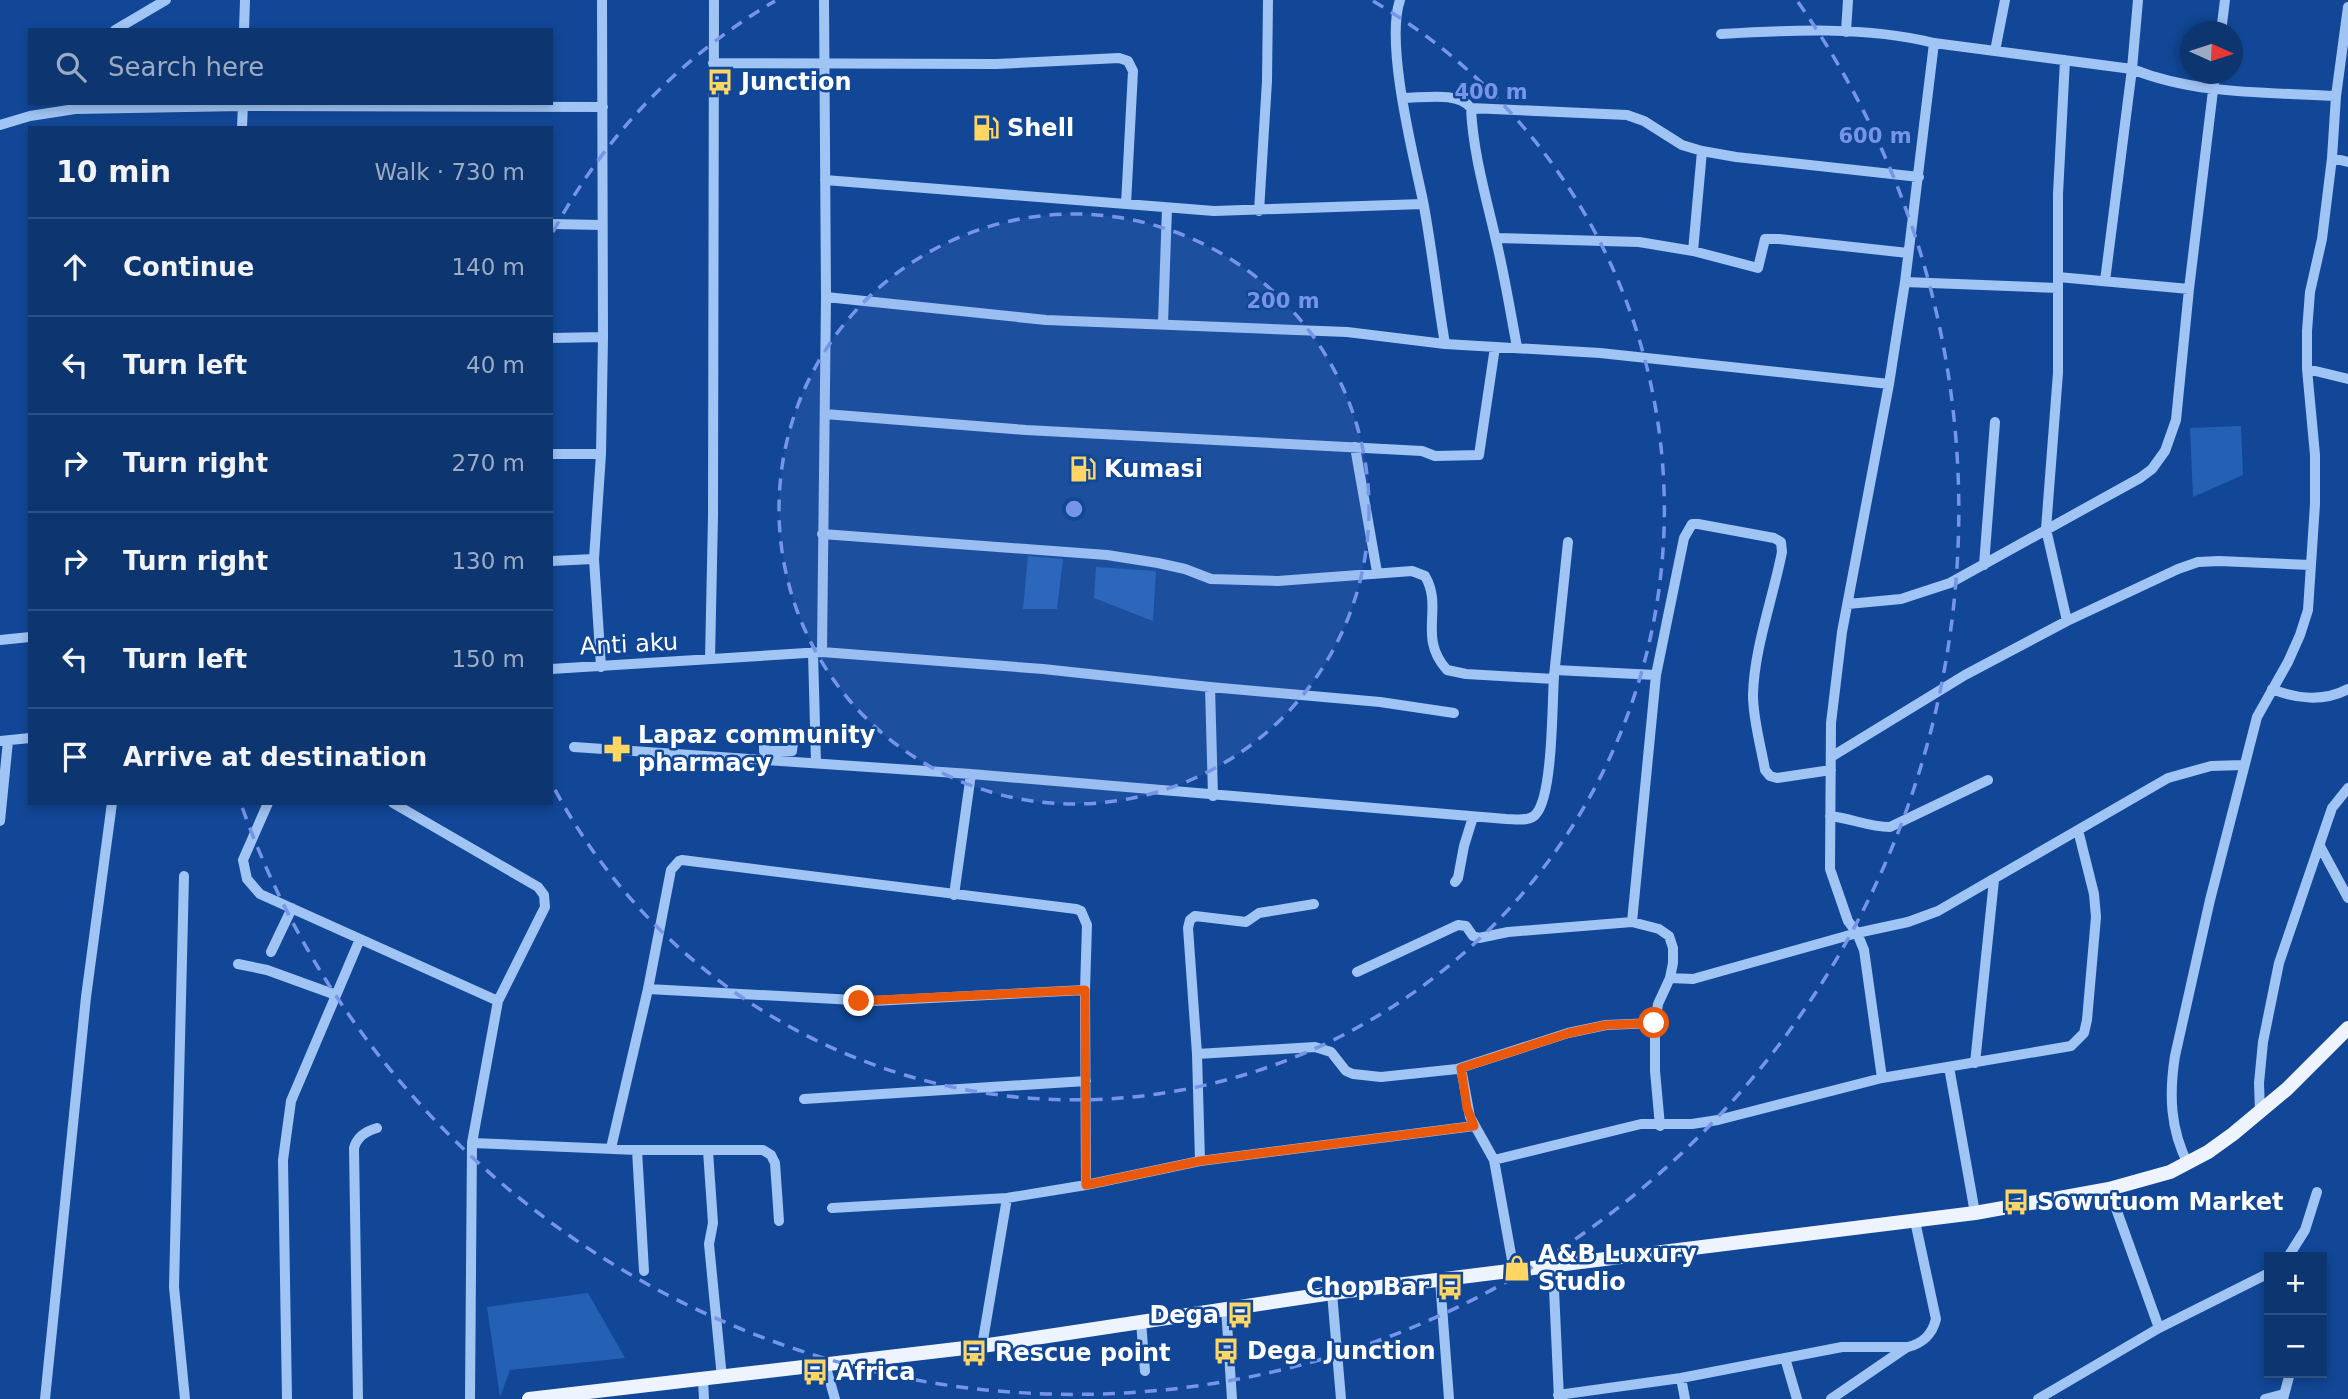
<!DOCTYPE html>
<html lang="en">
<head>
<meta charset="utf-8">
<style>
  :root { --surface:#0d3570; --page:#163d75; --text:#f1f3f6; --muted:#9aabc3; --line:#2d5083 }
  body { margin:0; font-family:"DejaVu Sans",sans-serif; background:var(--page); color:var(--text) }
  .controls { position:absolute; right:21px; bottom:21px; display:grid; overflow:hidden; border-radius:0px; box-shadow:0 4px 10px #0003 }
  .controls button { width:63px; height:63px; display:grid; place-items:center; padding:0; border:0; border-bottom:2px solid var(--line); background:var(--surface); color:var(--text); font:35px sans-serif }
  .compass { position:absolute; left:2180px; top:21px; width:63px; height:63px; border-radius:50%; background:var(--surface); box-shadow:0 4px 10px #0003; rotate:93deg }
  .stop { position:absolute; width:21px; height:21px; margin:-16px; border:5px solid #ea580c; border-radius:50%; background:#fff }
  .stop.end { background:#ea580c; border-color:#fff; box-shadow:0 2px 7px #0008 }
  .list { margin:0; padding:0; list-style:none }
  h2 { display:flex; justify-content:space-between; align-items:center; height:91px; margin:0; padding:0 28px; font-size:30px }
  h2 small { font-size:23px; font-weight:400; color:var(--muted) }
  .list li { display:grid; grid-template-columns:46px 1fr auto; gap:21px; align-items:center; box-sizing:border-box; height:98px; padding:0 28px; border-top:2px solid var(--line) }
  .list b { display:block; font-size:26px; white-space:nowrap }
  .list em { font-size:23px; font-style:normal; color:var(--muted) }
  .icon { flex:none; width:38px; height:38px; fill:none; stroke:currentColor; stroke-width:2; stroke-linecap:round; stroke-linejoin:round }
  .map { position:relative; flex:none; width:2348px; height:1399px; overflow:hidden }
  .search { position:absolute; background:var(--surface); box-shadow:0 4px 10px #0003; left:28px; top:28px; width:525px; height:77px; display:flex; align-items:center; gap:18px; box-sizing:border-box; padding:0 24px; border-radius:0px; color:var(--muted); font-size:26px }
  .panel { position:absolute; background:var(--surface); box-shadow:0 4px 10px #0003; left:28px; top:126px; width:525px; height:679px; border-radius:0px }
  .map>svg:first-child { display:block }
  .green { fill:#2461b5 }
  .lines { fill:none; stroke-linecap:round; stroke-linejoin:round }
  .minor { stroke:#a0c4f3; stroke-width:10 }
  .major { stroke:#edf3ff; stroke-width:14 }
  .route { stroke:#ea580c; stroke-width:9 }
  .ring { fill:none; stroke:#7795e8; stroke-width:3.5; stroke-dasharray:12 9 }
  .labels { text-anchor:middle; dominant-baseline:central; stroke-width:5; stroke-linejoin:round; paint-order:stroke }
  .poi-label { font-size:24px; font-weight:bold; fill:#fff; stroke:#114796; text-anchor:start }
  .street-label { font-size:24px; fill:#fff; stroke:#114796 }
  .centre { fill:#7795e8; stroke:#114796; stroke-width:3.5 }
  .ring-label { font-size:21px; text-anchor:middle; font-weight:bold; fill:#7795e8; stroke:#114796; stroke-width:5; stroke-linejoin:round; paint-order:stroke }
</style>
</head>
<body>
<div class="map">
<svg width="2348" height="1399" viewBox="0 0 2348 1399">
  <rect width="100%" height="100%" fill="#114796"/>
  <path class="green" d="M2241,426L2243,475L2193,497L2190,428Z
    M1028,556L1063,559L1057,609H1023Z
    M1096,567L1156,571L1153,621L1094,598Z
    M588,1293L625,1358L510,1370L500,1397L487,1307Z"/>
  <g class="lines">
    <path class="minor" d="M1400,0C1385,43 1413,154 1423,201C1432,248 1437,297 1445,344
      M115,30L166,0
      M244,30L245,0
      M1846,32L1848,0
      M2221,32L2225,0
      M1721,34C1791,30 1866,26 1934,43L2132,69C2196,95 2268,92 2336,96
      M1995,51L2005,0
      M2065,60L2058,194V373L2046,529L2067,621
      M713,63L996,64L1119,58L1128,61L1133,71L1126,204
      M1403,98C1424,98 1458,91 1471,108L1627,115L1644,121L1682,145L1702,151L1736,157L1919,177
      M1471,108C1473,152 1485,193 1495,236C1504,272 1510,310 1517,347
      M0,125L30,116L75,109L242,106L603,107
      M242,128L243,103
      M2332,158L2348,162
      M825,180L1214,211L1423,204
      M1259,211L1267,81L1268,0
      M551,224L601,225
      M1496,238L1639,242L1693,251L1758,268L1765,239H1779L1908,253
      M1693,251L1702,151
      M2058,277L2189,289
      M2105,281L2132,69L2138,0
      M1905,282L2058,288
      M826,297L1046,320L1347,332L1445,344L1600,353L1889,384
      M1163,323L1167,208
      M551,338L603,337
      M2307,369L2348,379
      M825,414L1026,430L1422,451L1435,456L1479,455L1495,347
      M1355,447L1377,572
      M551,454H601
      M822,534L1107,555L1158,563L1185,569L1211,579L1278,581L1412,571L1425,576C1444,608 1417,637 1447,670L1466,674L1554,679
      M551,561L594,559
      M1984,565L1995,422
      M1848,604L1901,599L1950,583L2140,478L2152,469L2165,451L2176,420L2189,289L2215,74
      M0,640L30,637
      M813,652L816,763
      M822,652L826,297L824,0
      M710,659L713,516L714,0
      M601,667L594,559L601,454L603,337L602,0
      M551,669L822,652L1043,669L1210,687L1380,702L1454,713
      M1555,670L1656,675
      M1210,687L1213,796
      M2272,689C2296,699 2324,702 2348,689
      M764,734V751H792L794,733H767
      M0,741L30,738
      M574,747L971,774L1506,819C1515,819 1530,822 1536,814C1553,795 1552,705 1554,676C1559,632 1563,587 1568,542
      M1831,757L1965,675L2067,621L2178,569L2198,562L2219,561L2311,565
      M268,803L243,860L247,879L260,894L498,1001
      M393,803L538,887L544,895L545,907L498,1001L472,1143L470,1399
      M1830,816C1850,818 1869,827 1890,827L1988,780
      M0,821L8,741
      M2320,846L2348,898
      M184,876L174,1287L185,1399
      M1455,882L1458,878L1464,846L1473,817
      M954,895L971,774
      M1632,922L1656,675L1684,538L1692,524H1698L1774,538L1781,542L1782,552C1773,598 1754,649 1753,695C1753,720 1761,746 1765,770L1770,776L1777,778L1831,770
      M271,952L292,908
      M238,964L267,970L336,995
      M1357,972L1458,925L1466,926L1473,936L1479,938L1508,932L1632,922L1659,929L1669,936L1673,948V963L1670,978L1658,1004L1655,1023V1071L1660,1126
      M1670,978L1693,979L1857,933L1908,922L1938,911L2168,778L2211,766L2243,765
      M648,989L873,1001L1085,990
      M1197,1054L1315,1047L1331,1052L1346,1071L1353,1074L1381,1077L1457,1069L1568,1033L1606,1025L1655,1023
      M1975,1063L1994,880
      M1949,1067L1975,1213
      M1461,1068L1470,1117L1494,1160L1514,1271
      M1882,1078L1864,950L1857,933L1848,921L1830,869L1831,723L1842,632L1889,384L1905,282L1934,43
      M804,1099L1086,1081
      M2260,1112L2259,1083L2263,1042L2279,963L2332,808L2348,788
      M472,1143L637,1150H763L771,1155L775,1163L779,1221
      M611,1148L648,989L671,870L679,861L682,860L1076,909L1081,911L1087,925L1085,990L1086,1185
      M637,1150L644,1271
      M708,1151L713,1223L709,1244L722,1378
      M1494,1160L1641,1124H1692L1718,1120L1882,1078L2071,1046L2084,1033L2087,1020L2096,917L2094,894L2078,830
      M1200,1161L1197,1054L1188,928L1190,920L1195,916L1246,922L1259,913L1314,904
      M2188,1164C2170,1129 2169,1094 2175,1056L2210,900L2257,717L2288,662L2300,635L2308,610L2315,504V455L2307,369V331L2310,292L2322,239L2332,158L2336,96L2348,7
      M2109,1189L2159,1328
      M832,1208L1007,1198L1086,1185L1200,1161L1474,1126
      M2288,1257L2305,1230L2317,1192
      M1553,1267L1559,1399
      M1440,1280L1449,1399
      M1332,1293L1341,1399
      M1226,1308L1232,1399
      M1141,1322L1145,1371
      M982,1346L1007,1198
      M1785,1358L1797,1399
      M825,1364L835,1399
      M1681,1378L1685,1399
      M703,1380L704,1399
      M1558,1395L1681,1378L1842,1347H1908C1923,1343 1932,1335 1936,1319L1915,1221
      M45,1399L86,997L112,803
      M287,1399L283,1160L291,1101L360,939
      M358,1399L354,1148C357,1137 366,1131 377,1128
      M1831,1399L1907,1347
      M2038,1399L2159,1328L2269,1273
      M2265,1399L2284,1394
      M2283,1399L2290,1373"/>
    <path class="major" d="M529,1399L982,1346L1332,1293L1975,1213L2109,1189L2170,1172L2208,1152L2233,1134L2287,1089L2348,1028"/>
  </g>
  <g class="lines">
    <path class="route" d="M859,1001L1085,990L1086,1185L1200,1161L1474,1126L1467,1108L1461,1068L1569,1033L1606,1025L1654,1023"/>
  </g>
  <circle cx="1074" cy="509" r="295" fill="#7795e8" fill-opacity=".12"/>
  <g class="ring">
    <circle cx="1074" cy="509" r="295"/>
    <path d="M553 232A590 590 0 0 1 775 1M1373 1A590 590 0 1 1 553 786"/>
    <path d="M1798 2A884 884 0 1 1 241 804"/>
  </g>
  <defs>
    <g id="bus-bare" transform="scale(2.1)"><path d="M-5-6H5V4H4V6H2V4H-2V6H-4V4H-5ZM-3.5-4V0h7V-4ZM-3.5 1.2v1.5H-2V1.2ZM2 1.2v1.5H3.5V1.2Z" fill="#ffd663" stroke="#114796" stroke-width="2.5" paint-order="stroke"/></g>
    <g id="fuel-bare" transform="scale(2.1)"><path d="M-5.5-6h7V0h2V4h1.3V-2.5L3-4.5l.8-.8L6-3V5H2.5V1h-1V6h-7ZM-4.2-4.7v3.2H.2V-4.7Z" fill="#ffd663" stroke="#114796" stroke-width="2.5" paint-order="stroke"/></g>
    <g id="pharmacy-bare" transform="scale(2.1)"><path d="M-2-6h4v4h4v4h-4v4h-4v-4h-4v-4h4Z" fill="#ffd663" stroke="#114796" stroke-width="2.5" paint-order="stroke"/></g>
    <g id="shop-bare" transform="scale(2.1)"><path d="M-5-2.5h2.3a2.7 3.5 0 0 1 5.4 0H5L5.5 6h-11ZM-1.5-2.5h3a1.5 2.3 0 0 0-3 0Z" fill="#ffd663" stroke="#114796" stroke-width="2.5" paint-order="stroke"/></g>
  </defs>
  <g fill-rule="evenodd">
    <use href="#bus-bare" x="720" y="82"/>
    <use href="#fuel-bare" x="986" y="128"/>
    <use href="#fuel-bare" x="1083" y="469"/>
    <use href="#pharmacy-bare" x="617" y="749"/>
    <use href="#bus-bare" x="2016" y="1202"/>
    <use href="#shop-bare" x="1517" y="1268"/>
    <use href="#bus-bare" x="1450" y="1287"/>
    <use href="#bus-bare" x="1240" y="1315"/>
    <use href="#bus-bare" x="1226" y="1351"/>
    <use href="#bus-bare" x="974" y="1353"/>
    <use href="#bus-bare" x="815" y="1372"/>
  </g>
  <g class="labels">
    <g class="poi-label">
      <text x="741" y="82">Junction</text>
      <text x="1007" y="128">Shell</text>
      <text x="1104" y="469">Kumasi</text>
      <text x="638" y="735">Lapaz community<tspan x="638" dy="28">pharmacy</tspan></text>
      <text x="2037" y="1202">Sowutuom Market</text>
      <text x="1538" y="1254">A&amp;B Luxury<tspan x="1538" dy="28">Studio</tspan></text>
      <text x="1429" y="1287" text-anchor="end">Chop Bar</text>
      <text x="1219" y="1315" text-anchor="end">Dega</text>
      <text x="1247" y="1351">Dega Junction</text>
      <text x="995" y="1353">Rescue point</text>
      <text x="836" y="1372">Africa</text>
    </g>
    <g class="street-label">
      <text transform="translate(629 644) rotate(-3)">Anti aku</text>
    </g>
  </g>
  <circle cx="1074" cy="509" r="10" class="centre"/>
  <g class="ring-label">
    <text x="1491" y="99">400 m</text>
    <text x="1875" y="143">600 m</text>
    <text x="1283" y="308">200 m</text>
  </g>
</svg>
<div class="controls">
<button>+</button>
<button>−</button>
</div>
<svg class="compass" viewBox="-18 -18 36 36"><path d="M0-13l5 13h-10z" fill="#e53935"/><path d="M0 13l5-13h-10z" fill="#9aabc3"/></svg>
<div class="stop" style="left:1654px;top:1023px"></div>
<div class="stop end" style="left:859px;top:1001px"></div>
<div class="search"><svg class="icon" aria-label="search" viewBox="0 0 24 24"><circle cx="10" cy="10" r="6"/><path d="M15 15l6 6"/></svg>Search here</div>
<section class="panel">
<h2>10 min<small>Walk · 730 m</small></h2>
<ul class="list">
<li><svg class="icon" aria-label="ahead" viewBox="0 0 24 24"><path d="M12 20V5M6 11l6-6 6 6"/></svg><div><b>Continue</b></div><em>140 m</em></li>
<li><svg class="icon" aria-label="left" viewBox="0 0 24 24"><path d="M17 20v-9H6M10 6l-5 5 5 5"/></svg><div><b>Turn left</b></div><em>40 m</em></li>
<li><svg class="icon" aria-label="right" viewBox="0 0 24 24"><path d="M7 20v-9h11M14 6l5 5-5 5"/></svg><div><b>Turn right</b></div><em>270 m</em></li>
<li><svg class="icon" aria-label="right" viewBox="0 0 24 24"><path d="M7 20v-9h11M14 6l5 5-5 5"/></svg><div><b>Turn right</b></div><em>130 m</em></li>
<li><svg class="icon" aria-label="left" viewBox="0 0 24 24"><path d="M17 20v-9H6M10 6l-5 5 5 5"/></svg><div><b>Turn left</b></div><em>150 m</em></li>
<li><svg class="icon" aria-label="arrive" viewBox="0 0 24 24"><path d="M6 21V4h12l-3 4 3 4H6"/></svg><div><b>Arrive at destination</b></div></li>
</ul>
</section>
</div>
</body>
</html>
